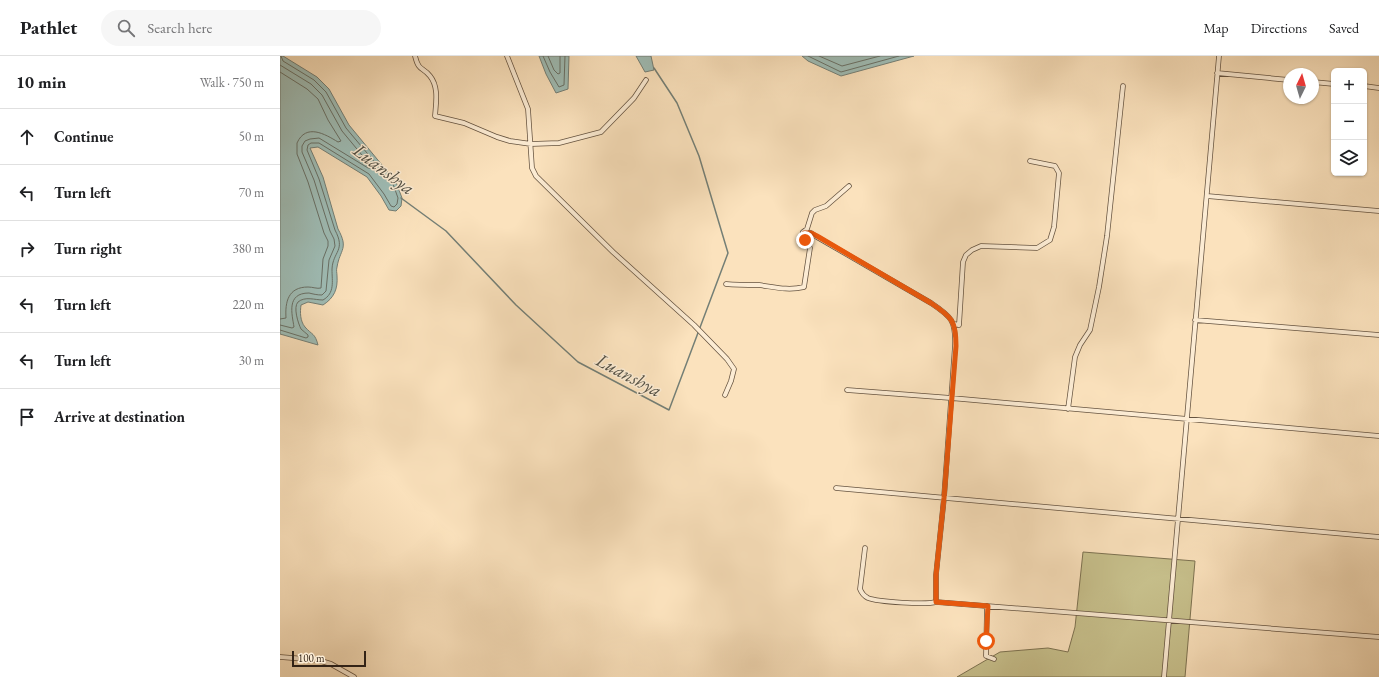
<!DOCTYPE html>
<html lang="en">
<head>
<meta charset="utf-8">
<style>
  :root { --surface:#fff; --page:#f6f6f6; --text:#202124; --muted:#757577; --line:#e0e0e0 }
  body { margin:0; font-family:"EB Garamond",serif; background:var(--page); color:var(--text) }
  .controls { position:absolute; right:12px; top:12px; display:grid; overflow:hidden; border-radius:6px; box-shadow:0 1px 3px #0004 }
  .controls button { width:36px; height:36px; display:grid; place-items:center; padding:0; border:0; border-bottom:1px solid var(--line); background:var(--surface); color:var(--text); font:20px sans-serif }
  .compass { position:absolute; left:1003px; top:12px; width:36px; height:36px; border-radius:50%; background:var(--surface); box-shadow:0 1px 3px #0004; rotate:5deg }
  .scale { position:absolute; left:12px; bottom:10px; width:74px; box-sizing:border-box; padding-left:4px; border:2px solid #332316; border-top:0; font-size:11px; line-height:14px; white-space:nowrap; color:#332316; -webkit-text-stroke:3px #fcecd4; paint-order:stroke }
  .stop { position:absolute; width:12px; height:12px; margin:-9px; border:3px solid #ea580c; border-radius:50%; background:#fff }
  .stop.end { background:#ea580c; border-color:#fff; box-shadow:0 1px 4px #0008 }
  .list { margin:0; padding:0; list-style:none }
  h2 { display:flex; justify-content:space-between; align-items:center; height:52px; margin:0; padding:0 16px; font-size:17px }
  h2 small { font-size:13px; font-weight:400; color:var(--muted) }
  .list li { display:grid; grid-template-columns:26px 1fr auto; gap:12px; align-items:center; box-sizing:border-box; height:56px; padding:0 16px; border-top:1px solid var(--line) }
  .list b { display:block; font-size:15px; white-space:nowrap }
  .list em { font-size:13px; font-style:normal; color:var(--muted) }
  .icon { flex:none; width:22px; height:22px; fill:none; stroke:currentColor; stroke-width:2; stroke-linecap:round; stroke-linejoin:round }
  .map { position:relative; flex:none; width:1099px; height:621px; overflow:hidden }
  header { display:flex; align-items:center; gap:24px; box-sizing:border-box; height:56px; padding:0 20px; background:var(--surface); border-bottom:1px solid var(--line) }
  header strong { font-size:19px }
  nav { display:flex; gap:22px; margin-inline-start:auto; font-size:14px }
  .search { width:280px; height:36px; background:var(--page); display:flex; align-items:center; gap:10px; box-sizing:border-box; padding:0 14px; border-radius:22px; color:var(--muted); font-size:15px }
  main { display:flex }
  aside { flex:1; background:var(--surface) }
  .map>svg:first-child { display:block }
  .green { fill:#c7c08c; stroke:#7d7251 }
  .water { fill:#9fbdb6; stroke:#747f76 }
  .lines { fill:none; stroke-linecap:round; stroke-linejoin:round }
  .shore { stroke:#697066; stroke-width:1 }
  .stream { stroke:#747f76; stroke-width:1.5 }
  .minor-casing { stroke:#655340; stroke-width:5.5 }
  .minor { stroke:#fcecd4; stroke-width:4 }
  .route { stroke:#ea580c; stroke-width:5 }
  .labels { text-anchor:middle; dominant-baseline:central; stroke-width:3; stroke-linejoin:round; paint-order:stroke }
  .water-label { font-size:19px; font-style:italic; fill:#535146; stroke:#fcecd4 }
</style>
</head>
<body>
<header>
<strong>Pathlet</strong>
<div class="search"><svg class="icon" aria-label="search" viewBox="0 0 24 24"><circle cx="10" cy="10" r="6"/><path d="M15 15l6 6"/></svg>Search here</div>
<nav><a>Map</a><a>Directions</a><a>Saved</a></nav>
</header>
<main>
<aside>
<h2>10 min<small>Walk · 750 m</small></h2>
<ul class="list">
<li><svg class="icon" aria-label="ahead" viewBox="0 0 24 24"><path d="M12 20V5M6 11l6-6 6 6"/></svg><div><b>Continue</b></div><em>50 m</em></li>
<li><svg class="icon" aria-label="left" viewBox="0 0 24 24"><path d="M17 20v-9H6M10 6l-5 5 5 5"/></svg><div><b>Turn left</b></div><em>70 m</em></li>
<li><svg class="icon" aria-label="right" viewBox="0 0 24 24"><path d="M7 20v-9h11M14 6l5 5-5 5"/></svg><div><b>Turn right</b></div><em>380 m</em></li>
<li><svg class="icon" aria-label="left" viewBox="0 0 24 24"><path d="M17 20v-9H6M10 6l-5 5 5 5"/></svg><div><b>Turn left</b></div><em>220 m</em></li>
<li><svg class="icon" aria-label="left" viewBox="0 0 24 24"><path d="M17 20v-9H6M10 6l-5 5 5 5"/></svg><div><b>Turn left</b></div><em>30 m</em></li>
<li><svg class="icon" aria-label="arrive" viewBox="0 0 24 24"><path d="M6 21V4h12l-3 4 3 4H6"/></svg><div><b>Arrive at destination</b></div></li>
</ul>
</aside>
<div class="map">
<svg width="1099" height="621" viewBox="0 0 1099 621">
  <rect width="100%" height="100%" fill="#fbe2bd"/>
  <filter id="stains"><feTurbulence type="fractalNoise" baseFrequency=".005" numOctaves="4"/><feColorMatrix values="0 0 0 0 .2 0 0 0 0 .09 0 0 0 0 .02 0 0 0 .5 -.17"/></filter>
  <radialGradient id="worn" r=".72"><stop offset=".6" stop-color="#630" stop-opacity="0"/><stop offset="1" stop-color="#630" stop-opacity=".3"/></radialGradient>
  <path class="green" d="M803,496L915,505L905,621H677L720,596L768,592L788,596L795,571Z"/>
  <path class="water" d="M0,0H3L37,21L49,33L69,69L116,126L122,142L121,150L116,155L109,154L101,140L87,121L38,91L30,92L43,121L58,173C69,193 60,193 57,211C56,214 57,217 57,220C58,233 54,242 43,249L28,246L21,249C20,256 20,265 25,271C32,279 35,277 38,289L0,278Z
    M259,0H289L288,33L276,37L266,18Z
    M356,0H371L374,14L365,16Z
    M522,0H634L561,20L528,5Z"/>
  <g class="lines">
    <path class="shore" d="M263,0L270,16L279,31L284,29L285,0
      M268,0L274,14L278,18L280,17V0
      M528,0L561,16L619,0
      M539,0L562,10L600,0
      M0,9L31,28L42,39L62,75L91,110L90,112H88L39,82L30,83L25,85L22,90V96L34,124L50,175L54,183L55,190L49,204L46,235L42,239C37,239 33,238 29,237C6,237 12,258 14,271L12,272L0,269
      M0,16L27,33L38,43L48,64L61,85L58,86C45,78 26,67 17,87V98L28,126L44,177L48,185V190L43,203L41,232C37,233 33,231 28,231C8,231 5,246 6,262L0,263
      M0,274L26,282L28,281V279C26,277 23,275 21,273C18,267 13,251 18,246C25,240 35,244 43,244C55,237 52,226 52,213C53,195 66,195 55,174L39,123L27,94L28,89L31,87H39L89,118L104,138L111,150L114,151L117,148L118,142L113,128L66,72L46,36L34,24L3,5L1,0"/>
    <path class="stream" d="M121,142L166,175L236,249L298,306L389,354L448,197L419,100L397,47L374,12"/>
    <g class="minor-casing">
      <path id="minor" d="M135,0C139,16 142,10 150,20C159,31 156,47 155,60L184,67L217,81L230,85L251,88L279,87L321,76L354,42L366,24
        M227,0L248,53L252,112L256,120L333,196L414,269L447,303L454,313L451,325L445,339
        M937,17L1009,24
        M1033,26L1054,28
        M1084,30L1099,32
        M927,140L1099,155
        M524,177H531L537,181L651,247C672,261 676,265 675,290L664,442L656,519V546L1099,581
        M446,228C457,229 468,229 479,229C494,231 508,235 524,231L530,192L523,183L524,177L523,176L527,173L532,157L535,154L546,150L569,130
        M915,264L1099,279
        M674,268L679,269L683,206L686,199L692,194L701,190L757,192L770,184L774,171L779,117L775,110L750,105
        M567,334L671,342L1099,380
        M788,353L795,301L800,289L810,274L819,231L827,180L843,30
        M556,432L1099,481
        M585,492L580,533C582,538 584,540 588,542C598,546 646,549 656,546
        M707,550L706,600L714,603
        M0,601L38,604L51,608L74,621
        M884,621L939,0"/>
    </g>
    <use href="#minor" class="minor"/>
  </g>
  <g class="lines">
    <path class="route" d="M525,184L522,183L524,177H531L537,180L651,247C672,261 676,265 676,290L664,442L656,519V546L708,550L706,585"/>
  </g>
  <g class="labels">
    <g class="water-label">
      <text transform="translate(104 113) rotate(37)">Luanshya</text>
      <text transform="translate(349 319) rotate(28)">Luanshya</text>
    </g>
  </g>
  <rect width="100%" height="100%" filter="url(#stains)"/>
  <rect width="100%" height="100%" fill="url(#worn)"/>
</svg>
<div class="controls">
<button>+</button>
<button>−</button>
<button><svg class="icon" aria-label="layers" viewBox="0 0 24 24"><path d="M12 4l9 5-9 5-9-5zM3 14l9 5 9-5"/></svg></button>
</div>
<svg class="compass" viewBox="-18 -18 36 36"><path d="M0-13l5 13h-10z" fill="#e53935"/><path d="M0 13l5-13h-10z" fill="#757577"/></svg>
<div class="scale">100 m</div>
<div class="stop" style="left:706px;top:585px"></div>
<div class="stop end" style="left:525px;top:184px"></div>
</div>
</main>
</body>
</html>
